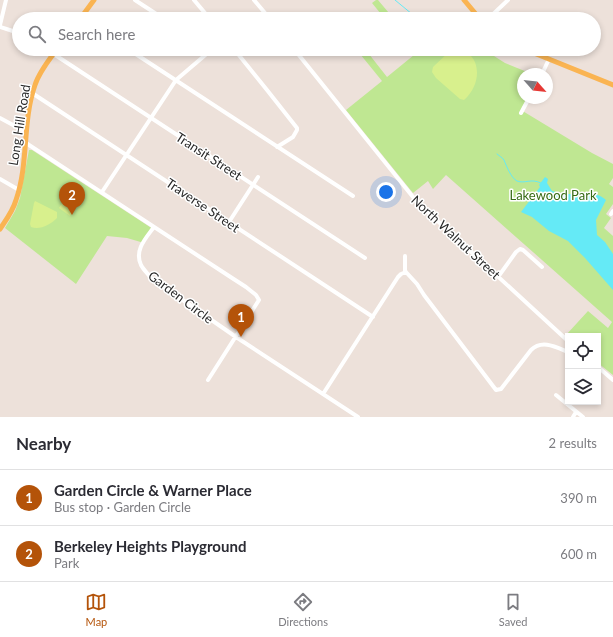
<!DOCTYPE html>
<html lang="en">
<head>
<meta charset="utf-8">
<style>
  :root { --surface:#fff; --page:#f2f2f3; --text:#2b2b33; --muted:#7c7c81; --line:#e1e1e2; --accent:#b45309 }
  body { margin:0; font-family:Lato,sans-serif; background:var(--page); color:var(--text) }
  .controls { position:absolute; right:12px; bottom:12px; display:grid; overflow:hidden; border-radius:0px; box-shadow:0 2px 6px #0003 }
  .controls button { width:36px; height:36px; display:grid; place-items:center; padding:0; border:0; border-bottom:1px solid var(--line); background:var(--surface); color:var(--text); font:20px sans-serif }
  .compass { position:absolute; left:517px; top:68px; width:36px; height:36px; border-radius:50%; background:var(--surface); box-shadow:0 2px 6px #0003; rotate:117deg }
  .you { position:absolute; left:386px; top:192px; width:14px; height:14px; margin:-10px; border:3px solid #fff; border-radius:50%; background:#1a73e8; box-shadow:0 0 0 6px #1a73e833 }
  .badge { display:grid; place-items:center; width:26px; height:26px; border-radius:50%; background:var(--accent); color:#fff; font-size:13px; font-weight:700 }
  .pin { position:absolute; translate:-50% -33px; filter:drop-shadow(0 1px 2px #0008) }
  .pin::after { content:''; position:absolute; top:21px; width:14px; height:12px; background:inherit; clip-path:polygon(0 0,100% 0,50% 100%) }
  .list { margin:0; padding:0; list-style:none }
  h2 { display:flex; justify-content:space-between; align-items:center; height:52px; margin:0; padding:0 16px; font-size:17px }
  h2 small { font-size:13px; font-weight:400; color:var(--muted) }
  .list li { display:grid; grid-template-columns:26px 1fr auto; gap:12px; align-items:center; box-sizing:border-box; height:56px; padding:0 16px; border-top:1px solid var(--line) }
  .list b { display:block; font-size:15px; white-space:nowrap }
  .list p { margin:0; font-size:13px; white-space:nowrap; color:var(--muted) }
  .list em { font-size:13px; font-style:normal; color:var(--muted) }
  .icon { flex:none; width:22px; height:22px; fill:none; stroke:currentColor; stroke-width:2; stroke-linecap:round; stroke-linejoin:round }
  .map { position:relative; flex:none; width:613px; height:417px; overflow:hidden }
  .search { position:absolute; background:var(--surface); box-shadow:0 2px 6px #0003; left:12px; right:12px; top:12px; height:44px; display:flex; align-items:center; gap:10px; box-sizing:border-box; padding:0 14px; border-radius:22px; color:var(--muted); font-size:15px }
  .sheet { height:164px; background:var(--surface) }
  nav { display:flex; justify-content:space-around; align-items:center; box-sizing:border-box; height:56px; border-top:1px solid var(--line); background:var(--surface); font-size:11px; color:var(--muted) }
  nav a { display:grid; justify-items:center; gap:2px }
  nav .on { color:var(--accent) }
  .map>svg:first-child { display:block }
  .green { fill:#bfe792 }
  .pitch { fill:#d8f08d }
  .water { fill:#65eaf6 }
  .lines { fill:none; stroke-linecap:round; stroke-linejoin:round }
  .stream { stroke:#65eaf6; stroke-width:1 }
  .minor { stroke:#fff; stroke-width:4 }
  .major { stroke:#fab452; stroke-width:5 }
  .labels { text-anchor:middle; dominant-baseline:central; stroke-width:3; stroke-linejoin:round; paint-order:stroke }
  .street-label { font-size:13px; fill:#292929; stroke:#fff }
  .park-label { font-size:13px; fill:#366b15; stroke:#fff }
</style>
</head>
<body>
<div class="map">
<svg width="613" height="417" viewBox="0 0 613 417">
  <rect width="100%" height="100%" fill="#ede1da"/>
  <path class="green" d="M376,0H378L394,19H385L372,3Z
    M356,49H365L387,77L414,55L410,49H418L424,56L431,49H483L505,63L532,74H523V98H527L521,110L592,153L613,164V178L609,184L613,187V204L606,214L611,218L604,228L613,236V375L598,363V336H568V337L566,335L588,311L608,328L612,322L446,175L433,189L428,181L413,193L346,110L382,81Z
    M29,150H32L153,229L144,243L127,238L107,236L76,284L5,228L15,211L20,198Z"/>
  <path class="pitch" d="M452,49C483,49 483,84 464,100L460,99L436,78L432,72L433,67Z
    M35,201L57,212V218C50,225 40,230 31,227L30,224L34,203Z
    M63,202L74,209L70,216L59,208Z"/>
  <path class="water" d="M545,177L548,179L547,183L552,191C557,192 563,194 568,194C581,194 596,190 606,200L596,220L597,235L605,242L613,254V290L585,258L568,241L549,231L532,217L521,212L540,187L539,185Z"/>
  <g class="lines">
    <path class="stream" d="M395,0L418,19
      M497,154C499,156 502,157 504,160C506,165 511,178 517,181C525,184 531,178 541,183"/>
    <path class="minor" d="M135,0L164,19
      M194,0L210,19
      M254,0L270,19
      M488,19L508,0
      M0,25L6,0
      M0,27L19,33
      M46,49L365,258
      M128,49L353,196
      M234,49L267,90L297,128V130L293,137L277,147
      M294,49L417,202L568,341
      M542,74L549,59
      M32,93L373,317
      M521,113L529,98
      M0,118L26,132
      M26,143L229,276L246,287L256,295L259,300L208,380
      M0,179L19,190
      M102,192L176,80L210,51L230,49
      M611,214L613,211
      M229,222L258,177
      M154,227C146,238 134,250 141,265C143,269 148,274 151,278L236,337L358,417
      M405,256V271L417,284L424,295L496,390L501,389L531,350C542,339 556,347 568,352
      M498,277L516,252L520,249L523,250L542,267
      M598,367L613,380
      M323,394L398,277L401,274L406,272
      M556,395L583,417
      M573,417L576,412"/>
    <path class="major" d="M464,0L480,19
      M80,19L94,0
      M524,49L613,85
      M0,229C6,220 13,211 16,200C29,163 22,122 35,85C39,72 49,60 57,49"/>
  </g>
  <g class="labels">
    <g class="street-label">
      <text transform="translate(19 125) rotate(-81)">Long Hill Road</text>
      <text transform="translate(209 156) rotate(33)">Transit Street</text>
      <text transform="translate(203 205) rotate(34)">Traverse Street</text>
      <text transform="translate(456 237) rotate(43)">North Walnut Street</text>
      <text transform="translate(181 297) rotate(37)">Garden Circle</text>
    </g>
    <g class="park-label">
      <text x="553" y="195">Lakewood Park</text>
    </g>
  </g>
</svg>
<div class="controls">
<button><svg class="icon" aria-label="locate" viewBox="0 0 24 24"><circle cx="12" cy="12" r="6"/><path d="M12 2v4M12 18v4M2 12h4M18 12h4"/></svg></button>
<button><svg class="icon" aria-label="layers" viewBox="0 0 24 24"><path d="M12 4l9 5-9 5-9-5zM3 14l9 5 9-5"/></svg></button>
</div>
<svg class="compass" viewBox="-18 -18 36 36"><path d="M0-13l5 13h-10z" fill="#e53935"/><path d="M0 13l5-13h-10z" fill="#7c7c81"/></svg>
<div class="you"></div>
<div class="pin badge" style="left:241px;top:337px">1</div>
<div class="pin badge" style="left:72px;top:215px">2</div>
<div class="search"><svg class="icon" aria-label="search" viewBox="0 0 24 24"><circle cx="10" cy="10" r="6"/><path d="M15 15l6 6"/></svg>Search here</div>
</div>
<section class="sheet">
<h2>Nearby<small>2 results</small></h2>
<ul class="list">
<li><span class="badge">1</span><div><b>Garden Circle &amp; Warner Place</b><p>Bus stop · Garden Circle</p></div><em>390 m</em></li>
<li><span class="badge">2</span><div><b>Berkeley Heights Playground</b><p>Park</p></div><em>600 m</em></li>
</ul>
</section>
<nav>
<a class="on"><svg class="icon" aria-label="map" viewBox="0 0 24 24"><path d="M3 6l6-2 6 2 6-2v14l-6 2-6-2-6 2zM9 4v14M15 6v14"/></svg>Map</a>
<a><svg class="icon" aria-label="directions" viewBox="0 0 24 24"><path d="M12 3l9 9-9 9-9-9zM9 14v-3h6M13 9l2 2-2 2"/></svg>Directions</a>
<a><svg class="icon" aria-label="saved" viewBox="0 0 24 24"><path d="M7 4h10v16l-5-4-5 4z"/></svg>Saved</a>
</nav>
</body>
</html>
